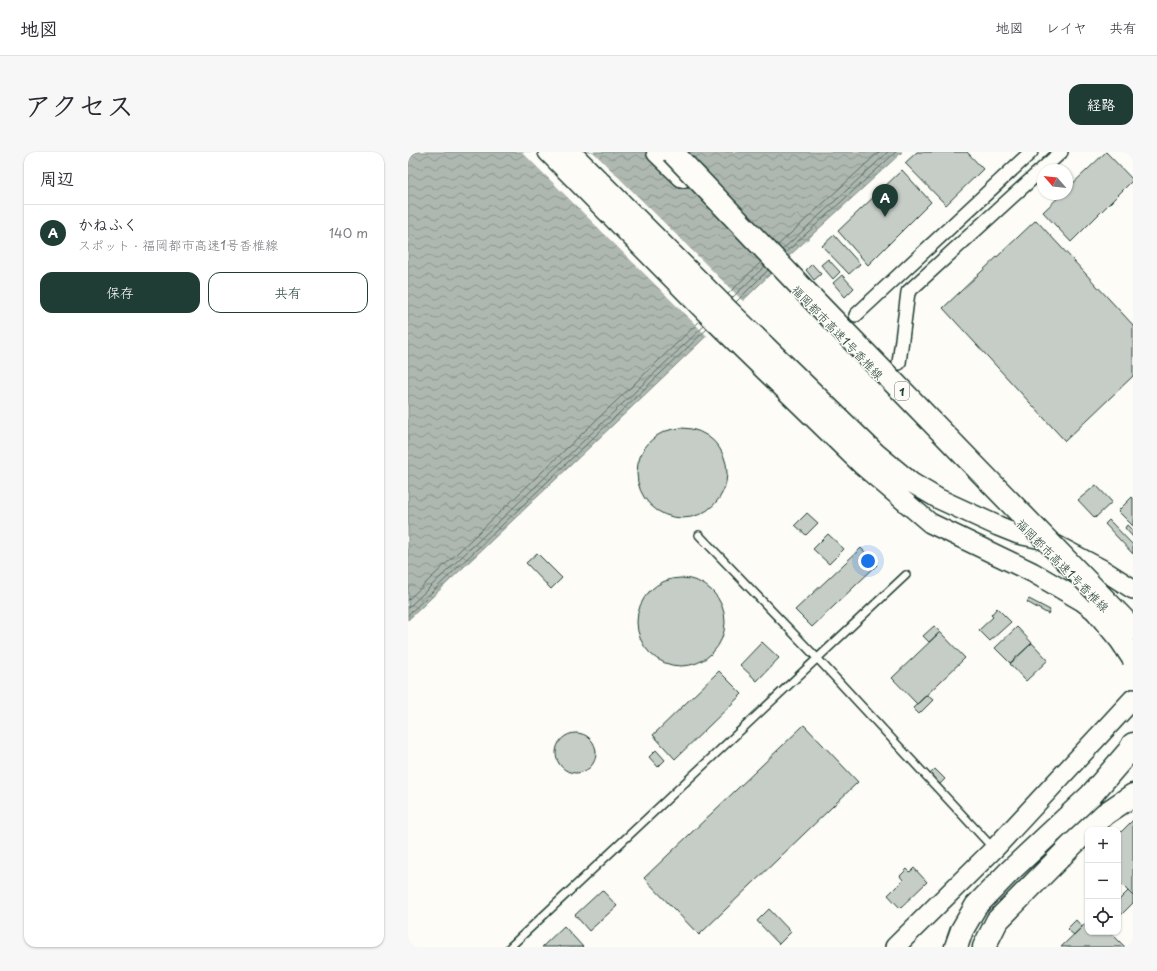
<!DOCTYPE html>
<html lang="ja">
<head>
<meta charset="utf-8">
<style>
  :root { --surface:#fff; --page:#f7f7f7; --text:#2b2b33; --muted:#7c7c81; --line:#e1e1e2; --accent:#1f3d34 }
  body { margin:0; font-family:"Playpen Sans","Klee One",sans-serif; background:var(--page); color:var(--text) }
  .controls { position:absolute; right:12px; bottom:12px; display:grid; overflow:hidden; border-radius:8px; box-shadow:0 1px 3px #0004 }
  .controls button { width:36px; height:36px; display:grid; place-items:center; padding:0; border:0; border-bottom:1px solid var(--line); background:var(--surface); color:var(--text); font:20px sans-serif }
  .compass { position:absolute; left:629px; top:12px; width:36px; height:36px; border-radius:50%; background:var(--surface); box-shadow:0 1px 3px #0004; rotate:298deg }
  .you { position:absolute; left:460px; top:409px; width:14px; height:14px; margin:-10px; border:3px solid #fff; border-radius:50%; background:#1a73e8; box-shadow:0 0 0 6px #1a73e833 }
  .badge { display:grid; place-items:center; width:26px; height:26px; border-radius:50%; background:var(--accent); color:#fff; font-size:13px; font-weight:700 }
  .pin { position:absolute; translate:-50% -33px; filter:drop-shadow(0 1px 2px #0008) }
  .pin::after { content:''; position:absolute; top:21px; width:14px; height:12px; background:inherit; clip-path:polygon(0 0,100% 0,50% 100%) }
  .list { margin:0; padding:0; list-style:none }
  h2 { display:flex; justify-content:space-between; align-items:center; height:52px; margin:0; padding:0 16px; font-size:17px }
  h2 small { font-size:13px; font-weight:400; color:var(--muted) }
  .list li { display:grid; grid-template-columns:26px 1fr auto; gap:12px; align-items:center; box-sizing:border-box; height:56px; padding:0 16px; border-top:1px solid var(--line) }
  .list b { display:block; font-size:15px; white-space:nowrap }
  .list p { margin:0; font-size:13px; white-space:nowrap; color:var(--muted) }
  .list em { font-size:13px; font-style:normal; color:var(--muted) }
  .actions { display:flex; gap:8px; padding:12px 16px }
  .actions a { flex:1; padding:9px 0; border:1px solid var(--accent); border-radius:12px; text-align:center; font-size:14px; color:var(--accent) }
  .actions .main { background:var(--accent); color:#fff }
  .icon { flex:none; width:22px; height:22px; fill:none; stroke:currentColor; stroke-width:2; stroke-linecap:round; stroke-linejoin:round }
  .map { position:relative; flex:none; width:725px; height:795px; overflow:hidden; border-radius:12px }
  header { display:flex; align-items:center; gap:24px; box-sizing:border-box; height:56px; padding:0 20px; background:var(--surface); border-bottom:1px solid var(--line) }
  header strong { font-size:19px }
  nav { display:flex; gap:22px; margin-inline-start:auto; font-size:14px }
  .intro { display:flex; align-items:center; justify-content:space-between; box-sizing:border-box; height:96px; padding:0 24px }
  h1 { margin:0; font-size:28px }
  .button { padding:10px 18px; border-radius:12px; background:var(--accent); color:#fff; font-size:14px; font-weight:700 }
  main { display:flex; gap:24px; padding:0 24px }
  aside { flex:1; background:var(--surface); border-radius:12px; box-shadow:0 1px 3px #0004 }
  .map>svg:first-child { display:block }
  .water { fill:url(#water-waves); stroke:#75877f }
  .pier { fill:#fdfcf7 }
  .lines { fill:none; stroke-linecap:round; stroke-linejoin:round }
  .shore { stroke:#586e66; stroke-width:1 }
  .building { fill:#c6cdc7; stroke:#1f3d34 }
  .lane-casing { stroke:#1f3d34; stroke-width:10 }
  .street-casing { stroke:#1f3d34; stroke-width:16 }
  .secondary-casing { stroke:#1f3d34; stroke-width:22 }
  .highway-casing { stroke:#1f3d34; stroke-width:25 }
  .lane { stroke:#fdfcf7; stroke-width:7 }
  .street { stroke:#fdfcf7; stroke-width:13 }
  .secondary { stroke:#fdfcf7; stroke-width:19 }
  .highway { stroke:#fdfcf7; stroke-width:22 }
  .highway-bridge-casing { stroke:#1f3d34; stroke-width:25; stroke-linecap:butt }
  .highway-bridge { stroke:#fdfcf7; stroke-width:22 }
  .labels { text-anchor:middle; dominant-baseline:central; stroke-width:3; stroke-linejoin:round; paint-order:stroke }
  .shield { fill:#fdfcf7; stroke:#62766e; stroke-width:1 }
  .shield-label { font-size:11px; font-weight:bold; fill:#1f3d34 }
  .street-label { font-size:12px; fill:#1f3d34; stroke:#fdfcf7 }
</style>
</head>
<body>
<header>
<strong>地図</strong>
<nav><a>地図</a><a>レイヤ</a><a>共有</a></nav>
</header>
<div class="intro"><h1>アクセス</h1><a class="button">経路</a></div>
<main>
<aside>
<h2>周辺<small></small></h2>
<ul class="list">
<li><span class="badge">A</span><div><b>かねふく</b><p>スポット · 福岡都市高速1号香椎線</p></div><em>140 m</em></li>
</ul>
<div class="actions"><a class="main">保存</a><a>共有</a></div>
</aside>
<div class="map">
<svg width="725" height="795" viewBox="0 0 725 795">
  <defs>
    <pattern id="water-waves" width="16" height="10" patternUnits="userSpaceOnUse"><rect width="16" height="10" fill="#aeb8b1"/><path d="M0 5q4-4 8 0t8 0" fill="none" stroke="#8d9791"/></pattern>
  </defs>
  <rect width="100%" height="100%" fill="#fdfcf7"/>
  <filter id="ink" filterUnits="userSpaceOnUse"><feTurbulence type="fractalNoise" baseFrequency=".025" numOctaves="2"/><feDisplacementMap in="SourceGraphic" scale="8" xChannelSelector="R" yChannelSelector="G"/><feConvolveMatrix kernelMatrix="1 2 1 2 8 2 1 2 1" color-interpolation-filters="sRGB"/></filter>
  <g filter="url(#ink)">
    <path class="water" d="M0,0H494L381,104L290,192L0,468Z"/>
    <path class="pier" d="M114,0H185L336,150L300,185Z"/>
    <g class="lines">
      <path class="shore" d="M370,93L471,0
        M374,98L480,0
        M377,101L488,0
        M320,142L353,110
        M324,146L357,114
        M328,150L360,118
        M0,448L292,169
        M0,456L296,174
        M0,463L299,177"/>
    </g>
    <path class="building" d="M509,0H559L575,17L538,53L497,11Z
      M698,0L725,28L663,90L635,60L654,42H659V37Z
      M494,18L523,50L460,113L430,79Z
      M628,68L725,173V224L657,289L535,156Z
      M426,83L452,112L441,122L414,94Z
      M420,107L432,120L425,127L413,113Z
      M404,112L413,122L406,128L398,118Z
      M434,123L446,136L437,145L425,131Z
      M229 321a45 45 0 1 1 90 0a45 45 0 1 1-90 0Z
      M688,333L704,350L687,366L670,348Z
      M724,345L725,346V374L710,359Z
      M399,361L410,371L398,383L387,373Z
      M701,368L725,393V402L697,372Z
      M719,373L725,379V385L717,376Z
      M420,382L436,397L421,412L405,397Z
      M453,396L469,413L404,475L387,458Z
      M129,401L154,426L143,437L118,411Z
      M229 470a44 44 0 1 1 88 0a44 44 0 1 1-88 0Z
      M621,447L642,458L640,462L619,450Z
      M589,456L603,470L582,489L571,478L585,465L583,463Z
      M526,474L532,480L521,490L515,484Z
      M609,475L624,491L602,511L587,496Z
      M532,480L557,506L509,552L484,526Z
      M354,490L371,506L349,529L332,513Z
      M624,491L640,508L618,529L602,512Z
      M311,519L334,542L267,607L245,583Z
      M519,543L525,548L511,562L505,556Z
      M396,573L450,630L291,783L236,726Z
      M148 601a20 20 0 1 1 40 0a20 20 0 1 1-40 0Z
      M248,598L257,608L250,615L241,605Z
      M527,617L537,627L532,632L522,622Z
      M725,668V744L710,729V683Z
      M506,716L519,730L492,756L480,743L495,728L492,724L499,717L502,720Z
      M194,738L209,754L181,779L167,763Z
      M720,739L725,744V751L710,766V749Z
      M361,757L383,780L371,792L349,769Z
      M668,768L674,775L666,783L659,777Z
      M680,769V780H702L717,795H653Z
      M156,774L175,795H152L151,794L150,795H134Z"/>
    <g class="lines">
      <g class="lane-casing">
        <path id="lane" d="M291,383L409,506L585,696
          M102,795L498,423"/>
      </g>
      <g class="street-casing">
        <path id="street" d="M448,163L623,0
          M491,211L500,140L653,0"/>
      </g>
      <g class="secondary-casing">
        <path id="secondary" d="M140,0L307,170L454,313L522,371L624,420L674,449L699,468
          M163,0L318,155L468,301L504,331L531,347L590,374L610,382L638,388L695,418L725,437
          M487,795L586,697L725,547"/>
      </g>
      <g class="highway-casing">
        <path id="highway" d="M250,0L275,24
          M548,795L554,778L568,754L601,720L683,643L721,599L725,592
          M576,795L589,769L664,693L697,662L725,643"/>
      </g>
      <use href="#lane" class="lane"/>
      <use href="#street" class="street"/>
      <use href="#secondary" class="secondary"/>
      <use href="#highway" class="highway"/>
      <g class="highway-bridge-casing">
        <path id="highway-bridge" d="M264,0L398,140L725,477
          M688,458L713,488L725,506"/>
      </g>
      <use href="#highway-bridge" class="highway-bridge"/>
    </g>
  </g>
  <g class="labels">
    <rect class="shield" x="487" y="230" width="14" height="18" rx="3"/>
    <g class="shield-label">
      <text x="494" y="239">1</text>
    </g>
    <g class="street-label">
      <text transform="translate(430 180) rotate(46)">福岡都市高速1号香椎線</text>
      <text transform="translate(655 413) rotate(45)">福岡都市高速1号香椎線</text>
    </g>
  </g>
</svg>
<div class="controls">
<button>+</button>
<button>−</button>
<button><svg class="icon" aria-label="locate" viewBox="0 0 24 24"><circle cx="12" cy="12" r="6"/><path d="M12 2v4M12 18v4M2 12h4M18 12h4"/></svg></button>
</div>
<svg class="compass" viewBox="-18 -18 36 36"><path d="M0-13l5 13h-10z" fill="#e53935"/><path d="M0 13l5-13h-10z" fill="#7c7c81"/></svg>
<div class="you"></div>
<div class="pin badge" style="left:477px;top:65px">A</div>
</div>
</main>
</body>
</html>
